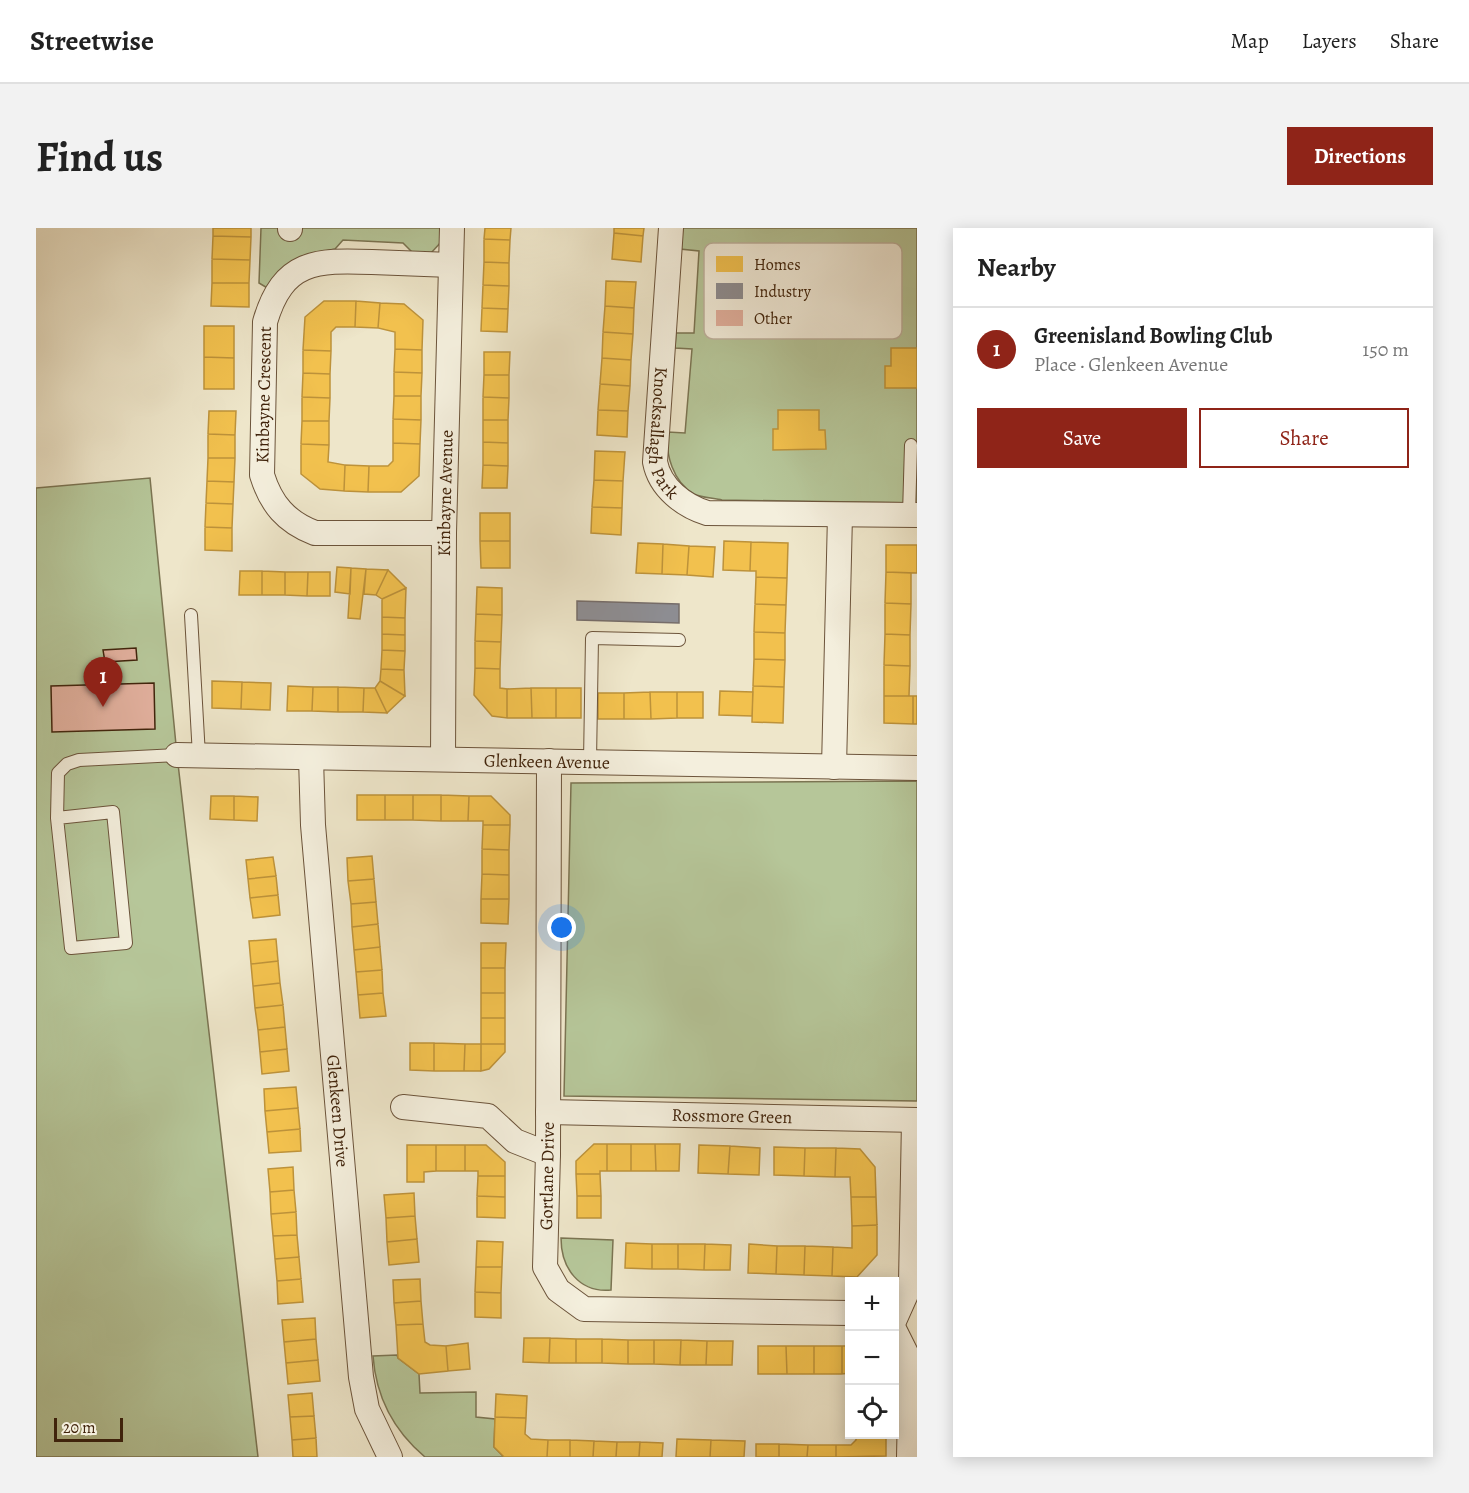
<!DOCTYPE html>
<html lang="en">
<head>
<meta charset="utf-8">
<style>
  :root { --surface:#fff; --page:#f2f2f2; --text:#222; --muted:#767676; --line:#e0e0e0; --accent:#8f2418 }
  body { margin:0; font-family:Alegreya,serif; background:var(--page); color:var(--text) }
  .controls { position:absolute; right:18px; bottom:18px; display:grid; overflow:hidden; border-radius:0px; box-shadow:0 3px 15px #0003 }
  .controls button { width:54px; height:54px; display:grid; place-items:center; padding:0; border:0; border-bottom:2px solid var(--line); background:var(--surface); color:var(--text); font:30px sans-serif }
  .scale { position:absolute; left:18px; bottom:15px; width:69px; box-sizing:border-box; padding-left:6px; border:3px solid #40230b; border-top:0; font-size:16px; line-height:21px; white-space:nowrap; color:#40230b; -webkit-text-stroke:4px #f4efdd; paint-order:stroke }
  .you { position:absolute; left:526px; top:700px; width:21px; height:21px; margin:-15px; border:4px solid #fff; border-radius:50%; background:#1a73e8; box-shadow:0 0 0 9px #1a73e833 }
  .badge { display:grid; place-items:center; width:39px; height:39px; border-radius:50%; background:var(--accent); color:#fff; font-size:20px; font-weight:700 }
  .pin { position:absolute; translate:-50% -50px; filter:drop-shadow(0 2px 3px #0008) }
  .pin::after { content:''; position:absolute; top:32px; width:21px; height:18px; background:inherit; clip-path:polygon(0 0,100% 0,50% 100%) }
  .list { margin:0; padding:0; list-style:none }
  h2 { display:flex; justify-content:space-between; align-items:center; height:78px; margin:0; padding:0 24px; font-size:26px }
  h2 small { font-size:20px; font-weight:400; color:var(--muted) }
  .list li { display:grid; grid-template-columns:39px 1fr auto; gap:18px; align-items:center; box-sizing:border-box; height:84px; padding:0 24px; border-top:2px solid var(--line) }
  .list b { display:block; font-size:22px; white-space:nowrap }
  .list p { margin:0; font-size:20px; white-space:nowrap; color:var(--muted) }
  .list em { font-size:20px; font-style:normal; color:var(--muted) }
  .actions { display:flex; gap:12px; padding:18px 24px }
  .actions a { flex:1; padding:14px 0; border:2px solid var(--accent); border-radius:0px; text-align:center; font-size:21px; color:var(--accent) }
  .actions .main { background:var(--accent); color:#fff }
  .icon { flex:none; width:33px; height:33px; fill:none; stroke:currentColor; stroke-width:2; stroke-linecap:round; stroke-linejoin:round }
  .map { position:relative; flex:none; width:881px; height:1229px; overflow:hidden; border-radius:0px }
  header { display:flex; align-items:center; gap:36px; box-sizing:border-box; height:84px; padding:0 30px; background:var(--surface); border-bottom:2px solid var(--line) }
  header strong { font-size:28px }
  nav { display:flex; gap:33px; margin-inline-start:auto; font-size:21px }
  .intro { display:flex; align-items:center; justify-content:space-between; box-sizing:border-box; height:144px; padding:0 36px }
  h1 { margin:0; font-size:42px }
  .button { padding:15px 27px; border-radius:0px; background:var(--accent); color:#fff; font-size:21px; font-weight:700 }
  main { display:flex; gap:36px; padding:0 36px }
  aside { flex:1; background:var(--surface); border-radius:0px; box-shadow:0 3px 15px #0003 }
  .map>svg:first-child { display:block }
  .green { fill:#b6c699; stroke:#7b7452; stroke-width:1.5 }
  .homes { fill:#f2c14e; stroke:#bd923a; stroke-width:1.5 }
  .industry { fill:#8d8d92; stroke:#766d6a; stroke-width:1.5 }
  .building { fill:#e2b09e; stroke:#40230b; stroke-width:1.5 }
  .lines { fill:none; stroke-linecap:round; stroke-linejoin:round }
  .lane-casing { stroke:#6c543b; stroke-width:14 }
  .street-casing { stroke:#6c543b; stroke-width:26 }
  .lane { stroke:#f4efdd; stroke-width:12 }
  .street { stroke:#f4efdd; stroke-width:24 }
  .labels { text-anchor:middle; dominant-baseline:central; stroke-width:6; stroke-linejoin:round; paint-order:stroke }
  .street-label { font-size:18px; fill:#40230b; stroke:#f4efdd }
  .key { fill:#f4efdd; stroke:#beb29e; stroke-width:1.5 }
  .key-label { font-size:16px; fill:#40230b }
</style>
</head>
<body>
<header>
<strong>Streetwise</strong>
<nav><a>Map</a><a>Layers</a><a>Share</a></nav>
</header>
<div class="intro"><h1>Find us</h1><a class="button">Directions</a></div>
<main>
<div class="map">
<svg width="881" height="1229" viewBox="0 0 881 1229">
  <rect width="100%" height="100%" fill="#eee6ca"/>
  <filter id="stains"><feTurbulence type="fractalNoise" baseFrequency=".00333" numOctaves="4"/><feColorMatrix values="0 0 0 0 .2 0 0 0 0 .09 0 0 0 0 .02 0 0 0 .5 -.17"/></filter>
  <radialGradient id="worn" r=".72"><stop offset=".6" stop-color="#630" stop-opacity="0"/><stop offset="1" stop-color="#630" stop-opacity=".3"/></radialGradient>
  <path class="green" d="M225,0H248V5H265L266,0H411L406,13L395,25L376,24L367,15L307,12L299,21L270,27L233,61L223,55Z
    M646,0H881V275L686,272C678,270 666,270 658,266C637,254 629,226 632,204L649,205L656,121L639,120L640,105H658L663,23L644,21Z
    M114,250L141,527L222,1229H0V260Z
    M881,553V873L528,868L535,555Z
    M525,1010L577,1012L575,1062C543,1065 525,1040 525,1010Z
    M361,1127L362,1130L383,1146L384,1165L440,1164V1189L459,1191L458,1219L468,1229H389C358,1203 340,1169 337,1128Z"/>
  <path class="homes" d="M177,0H215V9L177,8Z
    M449,0H475L474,12L448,11Z
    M578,0H608L607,8L578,5Z
    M578,5L607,8L605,34L576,31Z
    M177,8L215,9L214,32L176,31Z
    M448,11L474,12L473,35L448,34Z
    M176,31L214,32L213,55H176Z
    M448,34L473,35V58L447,57Z
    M570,53L600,54L598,80L569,78Z
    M176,55H213V79L175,78Z
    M447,57L473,58L472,81L446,80Z
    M288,73H320L319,99H300L295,104V123L267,122L269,89Z
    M320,73L344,75L342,100L319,99Z
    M344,75L368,76L387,92L386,122L359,121V104L342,100Z
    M569,78L598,80L597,106L567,104Z
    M446,80L472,81L471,104L445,103Z
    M168,98H198V130L168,129Z
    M567,104L597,106L595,132L566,130Z
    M855,120H881V160H849V138H855Z
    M359,121L386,122V145L358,144Z
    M267,122L295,123L294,146L267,145Z
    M448,124H474L473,147H448Z
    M168,129L198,130V161H168Z
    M566,130L595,132L594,158L564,156Z
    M358,144L386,145L385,168H358Z
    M267,145L294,146V170L266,169Z
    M448,147H473V170L447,169Z
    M564,156L594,158L592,183L562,182Z
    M358,168H385V192L357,191Z
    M266,169L294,170L293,193H266Z
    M447,169L473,170L472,192H447Z
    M562,182L592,183L591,209L561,207Z
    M742,182H783V202H789L790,221L737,222V201H742Z
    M173,183H200L199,207L172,206Z
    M357,191L385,192L384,216L357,215Z
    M447,192H472V215L447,214Z
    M266,193H293V217L265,216Z
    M172,206L199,207V230H172Z
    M447,214L472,215V238L447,237Z
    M357,215L384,216L383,248L365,264H332L333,238H352L357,233Z
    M265,216L293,217L292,234L309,237L308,263L284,261L265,246Z
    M559,223L589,224L587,253L558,252Z
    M172,230H199L198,254L171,253Z
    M309,237L333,238L332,264L308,263Z
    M447,237L472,238L471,260H446Z
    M558,252L587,253L586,280L556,279Z
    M171,253L198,254L197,276L170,275Z
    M170,275L197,276L196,300L169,299Z
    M556,279L586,280L585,307L555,305Z
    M444,285H474V313H444Z
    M169,299L196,300V323L169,322Z
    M444,313H474V340H445Z
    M688,313L715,314L714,343L687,342Z
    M715,314L752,315L751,350L720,349V343H714Z
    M602,315L627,316L626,346L600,345Z
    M627,316L653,318L651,347L626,346Z
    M850,317H881V345L850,344Z
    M653,318L679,319L677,349L651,347Z
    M301,339L315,340L314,366L299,364Z
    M315,340L330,341L324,391L312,390Z
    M330,341L352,342L340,367L328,366Z
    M352,342L370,360L346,371L340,367Z
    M204,343H226V367H203Z
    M226,343L249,344V367H226Z
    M249,344H272L271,368L249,367Z
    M272,344H294V368H271Z
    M850,344L875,345V376L849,375Z
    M720,349L751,350L750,377L719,376Z
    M441,359L466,360V387L440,386Z
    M370,360L369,390L346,389V371Z
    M849,375L875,376L874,407L849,406Z
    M719,376L750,377L749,405L718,404Z
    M440,386L466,387L465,414L439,413Z
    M346,389L369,390V407L346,406Z
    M718,404L749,405V432L718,431Z
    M346,406L369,407V423L346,422Z
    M849,406L874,407V438L848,437Z
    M439,413L465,414L464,441L439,440Z
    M346,422L369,423L368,442L345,441Z
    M718,431L749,432L748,459L717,458Z
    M848,437L874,438L873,468H848Z
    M439,440L464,441V460L471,461V490L456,488L438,467Z
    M345,441L368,442L369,468L344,453Z
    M176,453L206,454L205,481L176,480Z
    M344,453L369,468L351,485L339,460Z
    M206,454L235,455L234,482L205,481Z
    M252,458L277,459L276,483H251Z
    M717,458L748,459L747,495L716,494Z
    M277,459H302V484L276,483Z
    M302,459L328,460L327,484H302Z
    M328,460H339L351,485L327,484Z
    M495,460L496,490H471V461Z
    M495,460H520V490H496Z
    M520,460H545V490H520Z
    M684,463L717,464L716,488L683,487Z
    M614,464H641V490L615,491Z
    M614,464L615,491H588V465Z
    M641,464H667V490H641Z
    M562,465H588V491H562Z
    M848,468H877V496L848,495Z
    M877,468H881V496H877Z
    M321,567H349V592H321Z
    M349,567H377V592H349Z
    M377,567H405V593L377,592Z
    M405,567L433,568L432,593H405Z
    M175,568H198V592L174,591Z
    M198,568L222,569L221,593L198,592Z
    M433,568H455L474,587V597H447V593H432Z
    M447,597H474L473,622L446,621Z
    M446,621L473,622V647L446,646Z
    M336,628L338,651L312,653L311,630Z
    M237,629L240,648L212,651L210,632Z
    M446,646L473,647V671H445Z
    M240,648L242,667L214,670L212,651Z
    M338,651L340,674L315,676L312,653Z
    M242,667L244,687L217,690L214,670Z
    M445,671H473L472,696L445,695Z
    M340,674L342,696L316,699L315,676Z
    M342,696L344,719L318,722L316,699Z
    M240,711L242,733L215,736L213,713Z
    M445,715H470L469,740H445Z
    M344,719L346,742L320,744L318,722Z
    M242,733L244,755L217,758L215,736Z
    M445,740H469V765H445Z
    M346,742L347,765L322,767L320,744Z
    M244,755L247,777L219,780L217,758Z
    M347,765L350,788L324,790L322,767Z
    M445,765H469V790H445Z
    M247,777L249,799L222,802L219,780Z
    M445,790H469V816H445Z
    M249,799L251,821L224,824L222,802Z
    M374,815H398V843L374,842Z
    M398,815L429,816L428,843H398Z
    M429,816H445V843H428Z
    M445,816H469V824L453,841L445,843Z
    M251,821L253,843L226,846L224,824Z
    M260,859L262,880L229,883L228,861Z
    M262,880L264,901L231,904L229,883Z
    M264,901L265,923L233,925L231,904Z
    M558,916H571V943H564V946H540V933Z
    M571,916H595V943H571Z
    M595,916H619L620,943H595Z
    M619,916H644L643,943H620Z
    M371,917H400V943L388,944V954H371Z
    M400,917H429V943H400Z
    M429,917H450L469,934V948H442V943H429Z
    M663,917L694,918L692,946L662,945Z
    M694,918L724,920L723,947L692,946Z
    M738,919L769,920L768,948L738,947Z
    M769,920H800L799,949L768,948Z
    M800,920L824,921L839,939L840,969H815L814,949H799Z
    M257,939L258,962L234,964L232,941Z
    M540,946H564L565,968H541Z
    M442,948H469V969L441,968Z
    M258,962L260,984L235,986L234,964Z
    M378,965L379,988L350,990L348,967Z
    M441,968L469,969V990L441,989Z
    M541,968H565V990H541Z
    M815,969H840L841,997L816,998Z
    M260,984L261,1007L237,1008L235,986Z
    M379,988L381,1011L351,1014L350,990Z
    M841,997V1027L821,1049L796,1048L797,1019L816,1020V998Z
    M261,1007L263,1029L239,1031L237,1008Z
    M381,1011L383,1034L353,1037L351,1014Z
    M441,1013L467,1014L466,1039H440Z
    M590,1015L616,1016V1041L589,1040Z
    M616,1016H642V1041H616Z
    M642,1016H669L668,1042L642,1041Z
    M669,1016L695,1017L694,1042H668Z
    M713,1016L741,1018L740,1046L712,1045Z
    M741,1018H769L768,1047L740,1046Z
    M769,1018L797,1019L796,1048L768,1047Z
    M263,1029L265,1051L241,1053L239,1031Z
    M440,1039H466L465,1065L439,1064Z
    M265,1051L267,1074L242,1076L241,1053Z
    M384,1051L385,1073L358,1075L357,1052Z
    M439,1064L465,1065V1090L439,1089Z
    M385,1073L387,1096L360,1097L358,1075Z
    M279,1090L280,1111L248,1114L246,1092Z
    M387,1096L389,1114L394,1117L410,1118L412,1143L383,1146L362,1130L360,1097Z
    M488,1110H514L513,1135L487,1134Z
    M514,1110L540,1111V1135H513Z
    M280,1111L282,1132L250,1135L248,1114Z
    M540,1111H566V1135H540Z
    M566,1111L592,1112V1136L566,1135Z
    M592,1112H618V1136H592Z
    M618,1112H645L644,1137L618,1136Z
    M645,1112L671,1113L670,1137H644Z
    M671,1113H697L696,1137H670Z
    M432,1115L434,1141L412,1143L410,1118Z
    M722,1118H750L751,1146H722Z
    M750,1118H778V1146H751Z
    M778,1118H806V1146H778Z
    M806,1118H814V1145L806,1146Z
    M282,1132L284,1153L252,1156L250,1135Z
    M276,1165L278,1188L254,1189L252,1167Z
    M460,1166L491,1168L490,1190L459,1189Z
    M278,1188L280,1210L256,1212L254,1189Z
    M459,1189L490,1190L489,1206L495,1211L512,1212L511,1229H468L458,1219Z
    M820,1206H850V1228L800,1229V1217H815L820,1212Z
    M280,1210L281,1229H257L256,1212Z
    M641,1211L675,1212L674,1229H640Z
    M512,1212H534V1229H511Z
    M534,1212L558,1213L557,1229H534Z
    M675,1212L709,1213L708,1229H674Z
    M558,1213L581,1214L580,1229H557Z
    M581,1214H604L603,1229H580Z
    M604,1214L627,1215L626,1229H603Z
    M720,1216H743V1229H720Z
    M743,1216L772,1217L771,1229H743Z
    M772,1217H800V1229H771Z"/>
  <path class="industry" d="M541,373L643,376V395L541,392Z"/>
  <path class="building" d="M100,420L101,432L69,434L67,422Z
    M118,455L119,501L16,504L15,458Z"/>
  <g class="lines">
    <g class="lane-casing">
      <path id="lane" d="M873,287L875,217
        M155,387L163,528
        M554,533L556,410L643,412
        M21,590L77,584L90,715L35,720L21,590L22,545L31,536L43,532L141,527"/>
    </g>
    <g class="street-casing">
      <g id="street">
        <path id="s1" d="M635,0L619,234C624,260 648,278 671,285L881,287"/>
        <path d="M254,1V0"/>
        <path id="s2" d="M408,305H279C250,294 235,276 226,247L229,94C247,32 280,32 336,34C363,35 389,36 415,37"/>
        <path id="s3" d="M141,527L881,540"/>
        <path id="s4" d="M275,530L277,597L325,1149L331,1181L354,1229"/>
        <path id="s5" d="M407,531L408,305L416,0"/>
        <path d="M513,533L512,926L509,1039L522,1062L548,1081L814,1085"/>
        <path d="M798,539L804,287"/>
        <path d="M367,879L452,888L479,913L512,926"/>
        <path id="s6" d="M512,884L881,892"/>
        <path d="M858,1093L875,1055L878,892"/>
        <path d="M858,1101L875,1135L873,1229"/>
      </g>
    </g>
    <use href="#lane" class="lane"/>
    <use href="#street" class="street"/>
  </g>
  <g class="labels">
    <g class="street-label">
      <text stroke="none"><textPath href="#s2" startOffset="291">Kinbayne Crescent</textPath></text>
      <text stroke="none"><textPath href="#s1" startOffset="207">Knocksallagh Park</textPath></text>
      <text stroke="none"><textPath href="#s5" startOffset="266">Kinbayne Avenue</textPath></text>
      <text stroke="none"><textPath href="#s3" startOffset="370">Glenkeen Avenue</textPath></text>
      <text stroke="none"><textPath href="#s4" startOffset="354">Glenkeen Drive</textPath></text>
      <text stroke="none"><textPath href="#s6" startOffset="184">Rossmore Green</textPath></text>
      <text transform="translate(511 948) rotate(-89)">Gortlane Drive</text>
    </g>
  </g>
  <rect x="668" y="15" width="198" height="96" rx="9" class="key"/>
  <rect x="680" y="28" width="27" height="16" fill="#f2c14e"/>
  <rect x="680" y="55" width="27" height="16" fill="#8d8d92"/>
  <rect x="680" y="82" width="27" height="16" fill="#e2b09e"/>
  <g class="key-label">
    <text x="718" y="42">Homes</text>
    <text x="718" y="69">Industry</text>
    <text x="718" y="96">Other</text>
  </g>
  <rect width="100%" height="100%" filter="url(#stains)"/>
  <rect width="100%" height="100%" fill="url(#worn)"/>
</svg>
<div class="controls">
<button>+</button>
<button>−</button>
<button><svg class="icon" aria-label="locate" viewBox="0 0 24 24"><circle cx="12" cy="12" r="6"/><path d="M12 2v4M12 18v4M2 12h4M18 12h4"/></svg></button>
</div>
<div class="scale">20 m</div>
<div class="you"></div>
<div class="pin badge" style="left:67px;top:479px">1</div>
</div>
<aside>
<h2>Nearby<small></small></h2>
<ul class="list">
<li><span class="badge">1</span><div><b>Greenisland Bowling Club</b><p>Place · Glenkeen Avenue</p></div><em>150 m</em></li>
</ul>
<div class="actions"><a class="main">Save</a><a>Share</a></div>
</aside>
</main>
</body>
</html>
